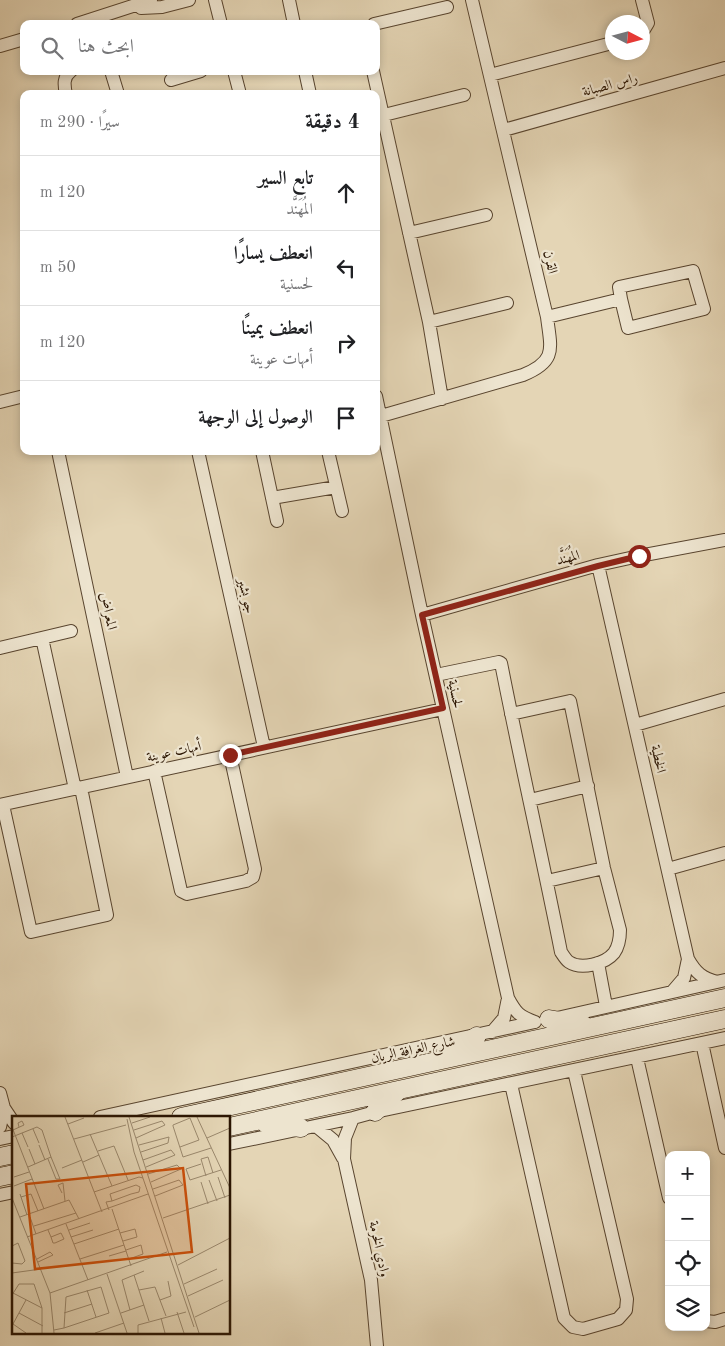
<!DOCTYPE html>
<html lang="ar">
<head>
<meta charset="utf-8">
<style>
  :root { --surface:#fff; --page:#f6f6f6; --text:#202124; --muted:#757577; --line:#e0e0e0 }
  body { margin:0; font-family:"Old Standard TT",Amiri,serif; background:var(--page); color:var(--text); direction:rtl }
  .controls { position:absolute; right:15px; bottom:15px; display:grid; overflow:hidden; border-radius:10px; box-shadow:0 2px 8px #0003 }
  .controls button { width:45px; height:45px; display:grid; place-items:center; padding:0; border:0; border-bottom:1px solid var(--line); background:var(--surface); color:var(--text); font:25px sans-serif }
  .compass { position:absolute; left:605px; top:15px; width:45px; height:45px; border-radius:50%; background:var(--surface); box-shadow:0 2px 8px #0003; rotate:96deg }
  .stop { position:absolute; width:15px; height:15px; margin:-11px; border:4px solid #8f2418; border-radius:50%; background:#fff }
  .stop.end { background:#8f2418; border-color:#fff; box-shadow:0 1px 5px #0008 }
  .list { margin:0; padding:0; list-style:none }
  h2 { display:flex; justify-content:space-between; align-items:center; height:65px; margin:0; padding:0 20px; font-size:21px }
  h2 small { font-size:16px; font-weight:400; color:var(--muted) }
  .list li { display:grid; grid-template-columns:32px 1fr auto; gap:15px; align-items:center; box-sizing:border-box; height:75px; padding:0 20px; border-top:1px solid var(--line) }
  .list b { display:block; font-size:19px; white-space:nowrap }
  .list p { margin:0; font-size:16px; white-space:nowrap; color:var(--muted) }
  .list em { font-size:16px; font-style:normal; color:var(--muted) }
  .icon { flex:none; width:28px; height:28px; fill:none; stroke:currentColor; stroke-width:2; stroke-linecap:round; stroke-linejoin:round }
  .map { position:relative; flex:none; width:725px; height:1346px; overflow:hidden; direction:ltr }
  .search { position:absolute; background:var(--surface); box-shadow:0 2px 8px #0003; left:20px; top:20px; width:360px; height:55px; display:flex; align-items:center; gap:12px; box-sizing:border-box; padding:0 18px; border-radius:10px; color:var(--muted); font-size:19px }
  .panel { position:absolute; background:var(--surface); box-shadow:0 2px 8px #0003; left:20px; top:90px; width:360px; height:365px; border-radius:10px; direction:rtl }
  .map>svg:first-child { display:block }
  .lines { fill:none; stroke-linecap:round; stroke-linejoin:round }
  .minor-casing { stroke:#59452f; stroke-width:14 }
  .secondary-casing { stroke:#2b1502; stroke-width:19 }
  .minor { stroke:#ede4cf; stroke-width:12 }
  .secondary { stroke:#ede4cf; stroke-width:18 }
  .route { stroke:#8f2418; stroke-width:6 }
  .labels { text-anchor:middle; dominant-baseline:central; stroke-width:4.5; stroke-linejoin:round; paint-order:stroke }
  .street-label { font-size:14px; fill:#2b1502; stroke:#ede4cf }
  .inset-road { fill:none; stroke:#9a886d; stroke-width:1 }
  .view { fill:#cc4f0a; fill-opacity:0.15; stroke:#cc4f0a; stroke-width:2.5 }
  .inset-edge { fill:none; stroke:#2b1502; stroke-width:2.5 }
</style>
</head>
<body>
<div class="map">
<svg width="725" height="1346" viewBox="0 0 725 1346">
  <rect width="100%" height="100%" fill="#e4d5b5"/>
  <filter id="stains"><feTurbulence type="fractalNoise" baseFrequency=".004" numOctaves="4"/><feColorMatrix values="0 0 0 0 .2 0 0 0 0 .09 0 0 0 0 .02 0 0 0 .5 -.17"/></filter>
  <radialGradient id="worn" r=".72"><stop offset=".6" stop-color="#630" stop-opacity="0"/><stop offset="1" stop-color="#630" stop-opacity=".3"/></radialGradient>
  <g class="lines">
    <g class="minor-casing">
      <path id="minor" d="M215,0L221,24
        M289,0L294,24
        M642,0L648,23L642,33
        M141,8L162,7L189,0
        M77,24L151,0
        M374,24L447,7
        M0,46L24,39
        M111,71L118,94
        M234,71L240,94
        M305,71L310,94
        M373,71L429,322L442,399
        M490,75L612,43
        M171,80L201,71
        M66,94C64,85 63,77 71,71
        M384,115L464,95
        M504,130L725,68
        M409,233L486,215
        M547,317L621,299L628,328L704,309L693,271L619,287L621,299
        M429,322L507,303
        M376,396L422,615L508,998C516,1013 519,1016 535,1022
        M0,402L24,396
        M381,416L523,375C557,361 551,349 547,317L472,0
        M58,451L127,777
        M198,451L264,747
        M262,451L277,521
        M328,451L342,511
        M272,498L336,487
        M598,565L688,959C696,973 702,978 717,982
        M422,615L598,565L639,556L725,540
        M42,638L75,789
        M0,648L71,631
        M436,675L499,662L501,663C520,760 542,856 561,952C563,955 566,960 569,962C581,970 605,964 614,953C619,946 620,938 620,930L604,868L570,701L511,714
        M635,725L725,699
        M154,771L181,891L187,894L246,881L253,877L255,869L230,755
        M530,800L588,786
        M0,805L443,709
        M3,805L31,932L107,915L81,788
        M668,869L725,853
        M547,881L604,868
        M598,963L606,1006
        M672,992L684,978L688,959
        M557,1018L725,980
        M492,1032L504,1018L508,998
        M702,1043L725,1148
        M637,1058L669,1198
        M511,1084L564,1318L573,1327L583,1329L618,1319L626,1310L627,1299L574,1071
        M0,1093L4,1108L14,1123
        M100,1117L535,1022
        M353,1118L345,1138L344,1159L371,1280L377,1346
        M316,1126L333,1140L343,1158
        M0,1127L4,1108
        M0,1139L14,1136
        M229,1144L353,1118L375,1112L725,1038
        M0,1195L14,1192
        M706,1321L715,1322L725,1319"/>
    </g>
    <g class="secondary-casing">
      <path id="secondary" d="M549,1019L584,1025
        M448,1054L477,1036
        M375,1112L399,1090
        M181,1117L725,998
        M265,1123L301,1128
        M229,1127L725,1019
        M0,1157L14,1154
        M0,1177L14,1174"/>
    </g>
    <use href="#minor" class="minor"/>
    <use href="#secondary" class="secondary"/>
  </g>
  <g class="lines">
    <path class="route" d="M230,755L443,708L422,615L598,566L639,556"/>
  </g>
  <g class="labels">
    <g class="street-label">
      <text transform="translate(610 85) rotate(-15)">راس الصبانة</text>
      <text transform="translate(550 262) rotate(77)">القرن</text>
      <text transform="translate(568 558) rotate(-16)">المُهَنَّد</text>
      <text transform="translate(246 596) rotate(77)">جو بشير</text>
      <text transform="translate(108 611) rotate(78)">المعراض</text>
      <text transform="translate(455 694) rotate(78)">لحسنية</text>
      <text transform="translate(174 752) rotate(-12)">أمهات عوينة</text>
      <text transform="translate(658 759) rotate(77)">الخطية</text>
      <text transform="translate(413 1050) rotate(-12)">شارع الغرافة الريان</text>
      <text transform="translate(379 1249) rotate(78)">وادي الخرمة</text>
    </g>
  </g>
  <g transform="translate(12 1116)">
    <rect width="218" height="218" fill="#e4d5b5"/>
    <path class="inset-road" d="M53,1L90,96M117,1L187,217M185,1L218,72M115,3L122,36L182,211M120,7L138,1M56,8L72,2M0,11L32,93M21,13L27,27M1,14L12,9L10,5L6,7L7,11M122,14L150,5L153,9L124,22M10,17L16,31M78,18L100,70M0,21L25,11L30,14L39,41L16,51M195,22L218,12M62,23L114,9M27,29L33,44M127,29L157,21L156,27L129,36M168,31L187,24L178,2L161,9V10L171,41L199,32M17,33L23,48M86,35L102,30L116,64M36,43L44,63H48L39,41M131,44L159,34L163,39L134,51M71,46L87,39M189,48L174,53L178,64L209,54M50,52L70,44M136,58L165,49L169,53L139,66M194,60L189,43L196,41L201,57M2,61L17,56M206,61L213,82M197,64L205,85M189,66L196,88M2,70L20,63M141,73L167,64L171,69L143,80M82,76L127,61L131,62M50,77L46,69L51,67L53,85M8,78L15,99M9,81L19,78L26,95M0,82L38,177L42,217M100,93L119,150M97,94L94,86L100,85L119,78L127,76L128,71L124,69L98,78L100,85M8,101L57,84L67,103M18,101L24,118M151,102L218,79M54,108L76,164M22,110L64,97M36,114L39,121L41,127H43L52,123L49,117L39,121M57,114L78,107M108,117L123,113L125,121L111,125M15,121L136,78M59,121L81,114M62,128L107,113M0,130L6,127L13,145L10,148L0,147M114,134L129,129L131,138L117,143M97,140L114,135M25,143L38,136L41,139L26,146M68,143L112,129M166,149L218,122M0,157L29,153M95,158L115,217M122,159L137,205M172,168L205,153M75,174L84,201M127,174L143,171L154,200M1,177L30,192M38,177L155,136M0,179L7,168H22L30,192V217M176,180L211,164M148,184L159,180L156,165M118,194L110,164L132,155M165,196L172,217M7,197L31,210M52,197L80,188M109,197L132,189M183,201L218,184M149,202L153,217M42,214L52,212L97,197L89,171L54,181L52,212M14,217L1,208L14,184M83,217L112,207M126,217V209L174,196"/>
    <path class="view" d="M171,52L180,136L23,153L14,68Z"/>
    <rect width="218" height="218" class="inset-edge"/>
  </g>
  <rect width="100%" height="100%" filter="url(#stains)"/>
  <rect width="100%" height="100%" fill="url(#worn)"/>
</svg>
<div class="controls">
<button>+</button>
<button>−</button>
<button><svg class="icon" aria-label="locate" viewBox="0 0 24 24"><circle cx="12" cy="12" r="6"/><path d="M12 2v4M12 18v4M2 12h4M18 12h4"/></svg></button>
<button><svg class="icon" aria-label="layers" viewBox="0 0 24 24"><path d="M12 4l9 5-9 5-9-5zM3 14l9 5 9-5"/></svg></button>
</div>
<svg class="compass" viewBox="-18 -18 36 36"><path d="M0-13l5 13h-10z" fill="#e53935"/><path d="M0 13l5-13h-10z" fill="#757577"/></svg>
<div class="stop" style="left:639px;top:556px"></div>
<div class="stop end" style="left:230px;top:755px"></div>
<div class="search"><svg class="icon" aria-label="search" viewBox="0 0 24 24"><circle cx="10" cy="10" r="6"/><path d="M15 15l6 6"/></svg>ابحث هنا</div>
<section class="panel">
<h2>4 دقيقة<small>سيرًا · 290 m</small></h2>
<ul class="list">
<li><svg class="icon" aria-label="ahead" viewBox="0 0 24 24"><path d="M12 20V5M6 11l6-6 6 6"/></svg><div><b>تابع السير</b><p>المُهَنَّد</p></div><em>120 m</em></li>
<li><svg class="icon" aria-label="left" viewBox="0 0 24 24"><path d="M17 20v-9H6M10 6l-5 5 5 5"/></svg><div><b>انعطف يسارًا</b><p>لحسنية</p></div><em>50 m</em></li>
<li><svg class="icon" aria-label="right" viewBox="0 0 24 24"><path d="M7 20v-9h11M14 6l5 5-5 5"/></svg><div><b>انعطف يمينًا</b><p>أمهات عوينة</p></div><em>120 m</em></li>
<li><svg class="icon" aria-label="arrive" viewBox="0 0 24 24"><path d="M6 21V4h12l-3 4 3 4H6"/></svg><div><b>الوصول إلى الوجهة</b></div></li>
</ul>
</section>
</div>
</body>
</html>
